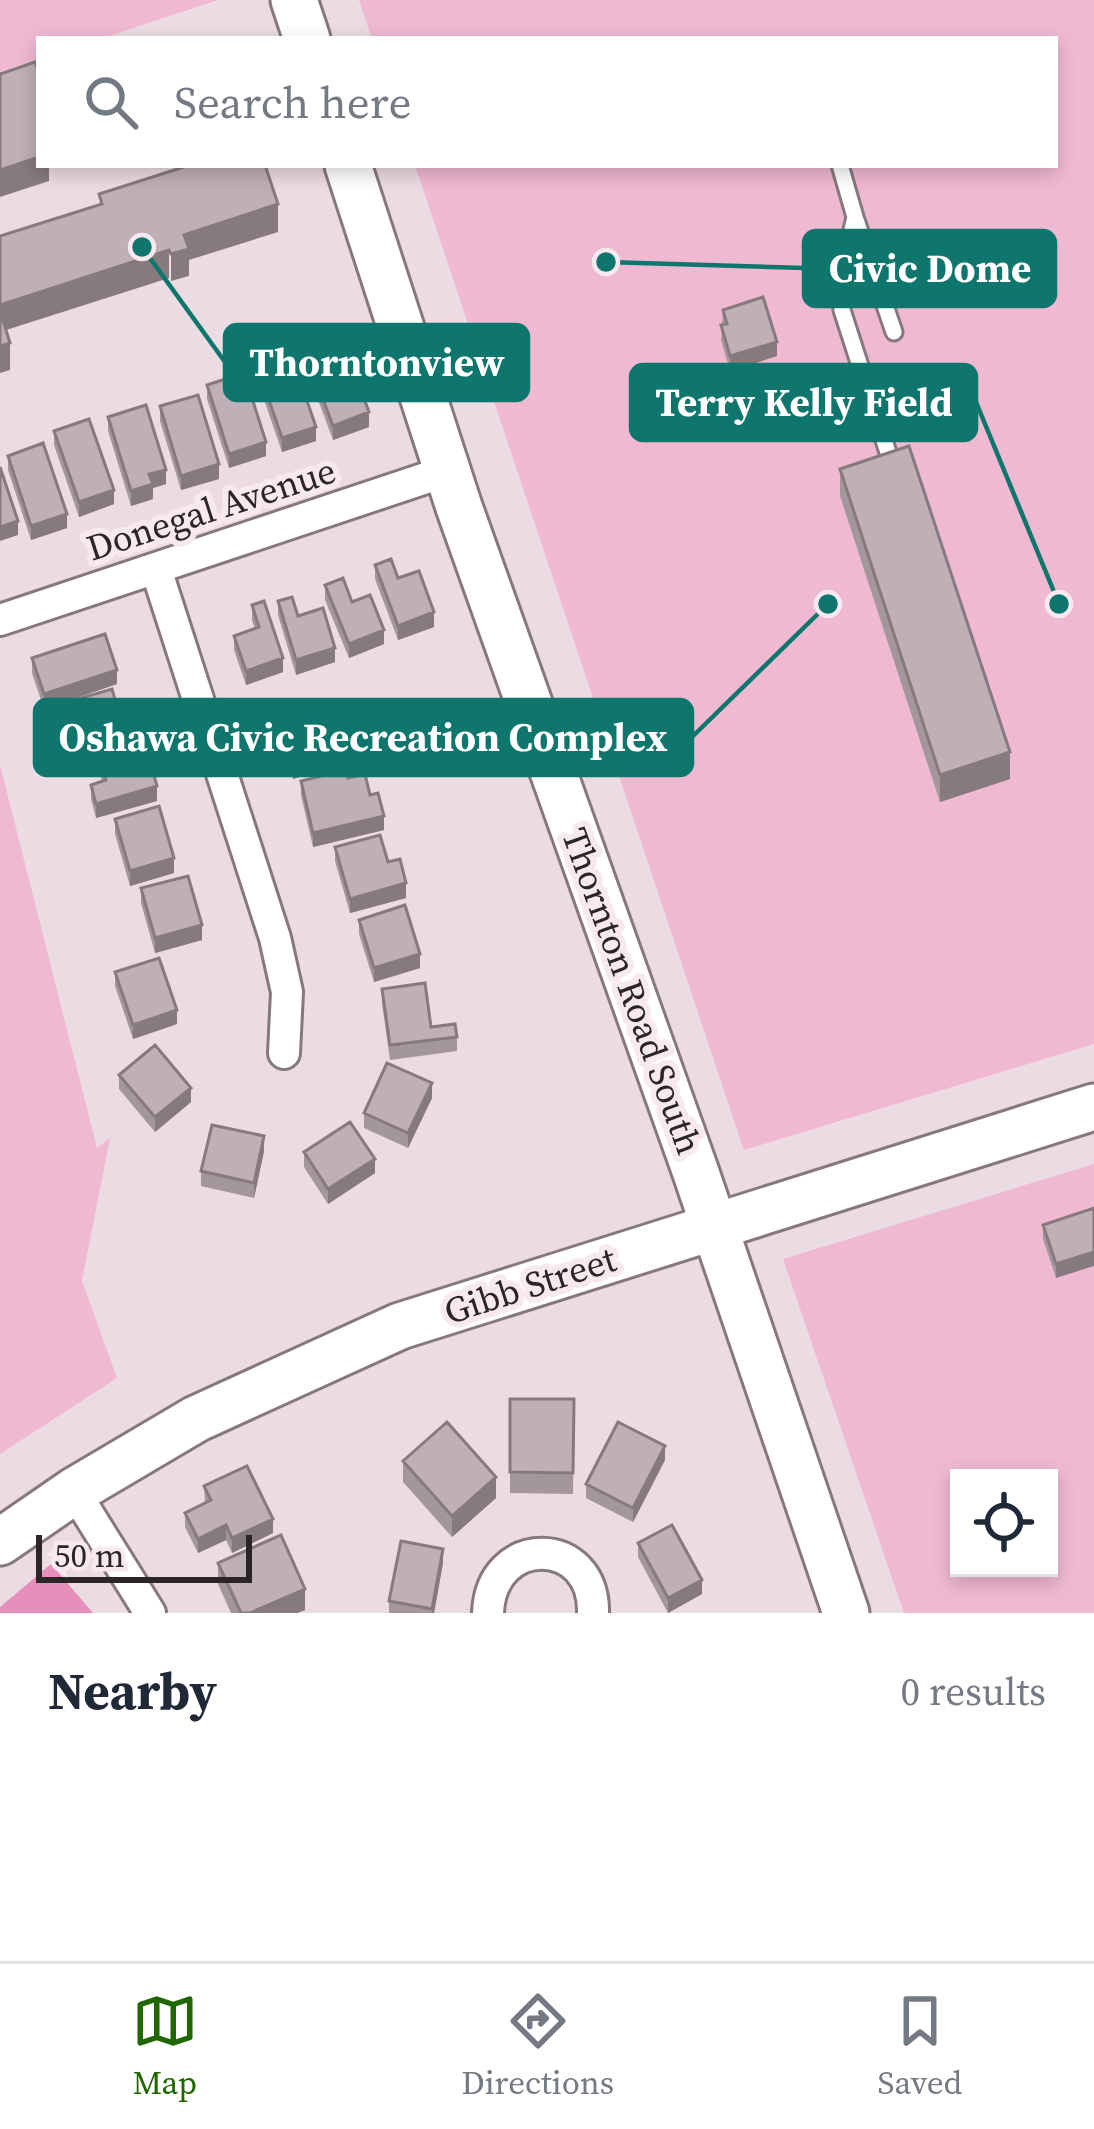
<!DOCTYPE html>
<html lang="en">
<head>
<meta charset="utf-8">
<style>
  :root { --surface:#fff; --page:#f2f2f3; --text:#1f2937; --muted:#747a83; --line:#e0e1e3; --accent:#206700 }
  body { margin:0; font-family:"Source Serif 4",serif; background:var(--page); color:var(--text) }
  .controls { position:absolute; right:36px; bottom:36px; display:grid; overflow:hidden; border-radius:0px; box-shadow:0 6px 18px #0003 }
  .controls button { width:108px; height:108px; display:grid; place-items:center; padding:0; border:0; border-bottom:3px solid var(--line); background:var(--surface); color:var(--text); font:60px sans-serif }
  .scale { position:absolute; left:36px; bottom:30px; width:216px; box-sizing:border-box; padding-left:12px; border:6px solid #2b2528; border-top:0; font-size:33px; line-height:42px; white-space:nowrap; color:#2b2528; -webkit-text-stroke:9px #f8e8ef; paint-order:stroke }
  .list { margin:0; padding:0; list-style:none }
  h2 { display:flex; justify-content:space-between; align-items:center; height:156px; margin:0; padding:0 48px; font-size:51px }
  h2 small { font-size:39px; font-weight:400; color:var(--muted) }
  .icon { flex:none; width:66px; height:66px; fill:none; stroke:currentColor; stroke-width:2; stroke-linecap:round; stroke-linejoin:round }
  .map { position:relative; flex:none; width:1094px; height:1613px; overflow:hidden }
  .search { position:absolute; background:var(--surface); box-shadow:0 6px 18px #0003; left:36px; right:36px; top:36px; height:132px; display:flex; align-items:center; gap:30px; box-sizing:border-box; padding:0 42px; border-radius:0px; color:var(--muted); font-size:45px }
  .sheet { height:348px; background:var(--surface) }
  nav { display:flex; justify-content:space-around; align-items:center; box-sizing:border-box; height:168px; border-top:3px solid var(--line); background:var(--surface); font-size:33px; color:var(--muted) }
  nav a { display:grid; justify-items:center; gap:6px }
  nav .on { color:var(--accent) }
  .map>svg:first-child { display:block }
  .green { fill:#f0b9d2; fill-rule:evenodd }
  .forest { fill:#e68fba }
  .lines { fill:none; stroke-linecap:round; stroke-linejoin:round }
  .lane-casing { stroke:#86787e; stroke-width:21 }
  .street-casing { stroke:#86787e; stroke-width:36 }
  .secondary-casing { stroke:#86787e; stroke-width:51 }
  .lane { stroke:#fff; stroke-width:15 }
  .street { stroke:#fff; stroke-width:30 }
  .secondary { stroke:#fff; stroke-width:45 }
  .wall { fill:#a4969d }
  .shaded-wall { fill:#867a7f }
  .building { fill:#bfafb6; stroke:#867a7f; stroke-width:3 }
  .labels { text-anchor:middle; dominant-baseline:central; stroke-width:12; stroke-linejoin:round; paint-order:stroke }
  .street-label { font-size:36px; fill:#2b2528; stroke:#f8e8ef }
  .leader { fill:none; stroke:#0f766e; stroke-width:4.5 }
  .callout-dot { fill:#0f766e; stroke:#f8e8ef; stroke-width:4.5 }
  .callout { fill:#0f766e; stroke:#0f766e; stroke-width:4.5 }
  .callout-label { font-size:39px; text-anchor:middle; font-weight:bold; fill:#fff }
</style>
</head>
<body>
<div class="map">
<svg width="1094" height="1613" viewBox="0 0 1094 1613">
  <rect width="100%" height="100%" fill="#ebdbe2"/>
  <path class="green" d="M0,0H218L100,39H39V59L0,72Z
    M359,0H1094V1044L744,1150L415,165H1055V39H372Z
    M0,765L97,1148L110,1138L82,1281L117,1378L0,1454Z
    M1094,1164V1613H904L783,1259ZM959,1478H1049V1568H959Z"/>
  <path class="forest" d="M51,1564L93,1613H0V1607Z"/>
  <g class="lines">
    <g class="lane-casing">
      <path id="lane" d="M840,165L855,217L839,287L842,310L893,468
        M856,220L894,332"/>
    </g>
    <g class="street-casing">
      <path id="street" d="M156,569L275,938L287,992L284,1053
        M0,620L447,471
        M74,1491L150,1613
        M488,1613C491,1533 595,1535 593,1613"/>
    </g>
    <g class="secondary-casing">
      <path id="secondary" d="M294,0L307,39
        M348,165L459,507L695,1170L846,1613
        M0,1542L74,1491L196,1419L400,1326L1094,1107"/>
    </g>
    <use href="#lane" class="lane"/>
    <use href="#street" class="street"/>
    <use href="#secondary" class="secondary"/>
  </g>
  <path class="wall" d="M723,310L777,356L730,371L721,340Z
    M308,359L369,427L333,440L308,373Z
    M258,368L316,441L282,452L258,382Z
    M207,385L266,456L229,468L207,399Z
    M160,406L219,479L181,490L160,421Z
    M108,417L166,484L153,488V499L131,506L108,431Z
    M54,431L114,504L79,517L54,445Z
    M8,456L67,528L31,540L8,470Z
    M840,469L1010,779L940,802L840,496Z
    M375,565L398,578L434,627L398,640L375,579Z
    M325,585L352,602L384,644L349,658L325,600Z
    M278,601L298,616L335,662L296,675L278,615Z
    M252,605L283,672L246,685L234,650V636L255,629L252,620Z
    M32,658L117,684L52,706L122,738L44,760L40,745V730L47,728L46,708L44,709L32,673Z
    M277,715L340,765L293,779L277,730Z
    M96,747L157,801L96,818L91,799V785L102,781L96,762Z
    M348,778L370,795L384,830L313,847L301,795V781Z
    M115,819L174,873L130,886L115,834Z
    M335,847L388,862L406,898L350,913L335,861Z
    M141,888L202,940L155,953L141,903Z
    M359,920L420,968L374,982L359,934Z
    M115,972L177,1024L133,1039L115,986Z
    M382,989L431,1027L457,1037V1051L390,1060L382,1003Z
    M119,1075L191,1102L155,1132L119,1089Z
    M432,1098L408,1148L364,1128V1113Z
    M264,1151L254,1198L201,1186V1171Z
    M304,1152L375,1173L328,1204L304,1167Z
    M1094,1208L1056,1278L1043,1239V1225Z
    M510,1399H574L573,1494L510,1493Z
    M665,1460L633,1522L586,1498V1484Z
    M403,1461L496,1498L452,1537L403,1482Z
    M204,1486L273,1533L232,1553L226,1540L198,1553L185,1527V1513L205,1503Z
    M638,1543L702,1594L668,1613L638,1557Z
    M218,1563L305,1610L297,1613H231L218,1584Z
    M443,1563L434,1613H389V1601Z"/>
  <path class="shaded-wall" d="M39,157V165H49V181L0,197V170Z
    M278,204V232L189,260V276L171,281V254L184,235Z
    M169,250V278L0,332V305Z
    M777,342V356L730,371V356Z
    M10,343V370L0,373V346Z
    M369,412V427L333,440V426Z
    M316,427V441L282,452V438Z
    M266,442V456L229,468V454Z
    M219,464V479L181,490V476Z
    M166,470V484L153,488V499L131,506V491L149,474Z
    M114,490V504L79,517V502Z
    M67,514V528L31,540V526Z
    M18,521V535L0,541V527Z
    M434,612V627L398,640V626Z
    M384,630V644L349,658V644Z
    M335,648V662L296,675V660Z
    M283,658V672L246,685V671Z
    M117,670V684L44,709V694Z
    M122,724V738L44,760V746Z
    M340,750V765L293,779V765Z
    M1010,752V779L940,802V775Z
    M157,786V801L96,818V804Z
    M384,816V830L313,847V833Z
    M174,858V873L130,886V871Z
    M406,883V898L350,913V899Z
    M202,925V940L155,953V938Z
    M420,954V968L374,982V968Z
    M177,1010V1024L133,1039V1025Z
    M432,1083V1098L408,1148V1133Z
    M191,1088V1102L155,1132V1117Z
    M264,1136V1151L254,1198V1183Z
    M375,1159V1173L328,1204V1189Z
    M1094,1252V1266L1056,1278V1264Z
    M665,1446V1460L633,1522V1508Z
    M496,1477V1498L452,1537V1516Z
    M273,1519V1533L232,1553V1538Z
    M226,1525V1540L198,1553V1539Z
    M443,1549V1563L434,1613H432Z
    M702,1580V1594L668,1613V1598Z
    M305,1589V1610L297,1613H250Z"/>
  <path class="building" d="M35,62L39,73V157L0,170V74Z
    M190,165H265L278,204L184,235L189,249L171,254L169,250L0,305V236L102,204L99,194Z
    M763,297L777,342L730,356L721,325L727,324L723,310Z
    M0,311L10,343L0,346Z
    M344,345L369,412L333,426L308,359Z
    M292,357L316,427L282,438L258,368Z
    M244,373L266,442L229,454L207,385Z
    M198,395L219,464L181,476L160,406Z
    M146,405L166,470L149,474L153,484L131,491L108,417Z
    M89,419L114,490L79,502L54,431Z
    M43,443L67,514L31,526L8,456Z
    M909,446L1010,752L940,775L840,469Z
    M0,467L18,521L0,527Z
    M391,559L398,578L419,571L434,612L398,626L375,565Z
    M343,578L352,602L370,595L384,630L349,644L325,585Z
    M292,597L298,616L323,608L335,648L296,660L278,601Z
    M264,601L283,658L246,671L234,636L259,627L252,605Z
    M105,634L117,670L44,694L32,658Z
    M112,689L122,724L44,746L40,730L51,727L46,708Z
    M142,734L157,786L96,804L91,785L106,780L96,747Z
    M345,770L348,778L365,774L370,795L378,793L384,816L313,833L301,781Z
    M159,806L174,858L130,871L115,819Z
    M380,835L388,862L400,859L406,883L350,899L335,847Z
    M188,876L202,925L155,938L141,888Z
    M405,905L420,954L374,968L359,920Z
    M159,958L177,1010L133,1025L115,972Z
    M425,983L431,1027L455,1024L457,1037L390,1045L382,989Z
    M155,1045L191,1088L155,1117L119,1075Z
    M387,1063L432,1083L408,1133L364,1113Z
    M350,1122L375,1159L328,1189L304,1152Z
    M212,1125L264,1136L254,1183L201,1171Z
    M1094,1208V1252L1056,1264L1043,1225Z
    M510,1399H574L573,1473L510,1472Z
    M447,1422L496,1477L452,1516L403,1461Z
    M618,1422L665,1446L633,1508L586,1484Z
    M247,1466L273,1519L232,1538L226,1525L198,1539L185,1513L211,1500L204,1486Z
    M672,1525L702,1580L668,1598L638,1543Z
    M281,1535L305,1589L250,1613H241L218,1563Z
    M401,1541L443,1549L432,1609L389,1601Z"/>
  <g class="labels">
    <g class="street-label">
      <text transform="translate(211 509) rotate(-18)">Donegal Avenue</text>
      <text transform="translate(632 991) rotate(70)">Thornton Road South</text>
      <text transform="translate(530 1285) rotate(-18)">Gibb Street</text>
    </g>
  </g>
  <path class="leader" d="M606 262L804 268M142 247L225 362M1059 604L976 402M828 604L692 737"/>
  <g class="callout-dot">
    <circle cx="606" cy="262" r="12"/>
    <circle cx="142" cy="247" r="12"/>
    <circle cx="1059" cy="604" r="12"/>
    <circle cx="828" cy="604" r="12"/>
  </g>
  <g class="callout">
    <rect x="804" y="231" width="251" height="75" rx="12"/>
    <rect x="225" y="325" width="303" height="75" rx="12"/>
    <rect x="631" y="365" width="345" height="75" rx="12"/>
    <rect x="35" y="700" width="657" height="75" rx="12"/>
  </g>
  <g class="callout-label">
    <text x="930" y="282">Civic Dome</text>
    <text x="377" y="376">Thorntonview</text>
    <text x="804" y="416">Terry Kelly Field</text>
    <text x="363" y="751">Oshawa Civic Recreation Complex</text>
  </g>
</svg>
<div class="controls">
<button><svg class="icon" aria-label="locate" viewBox="0 0 24 24"><circle cx="12" cy="12" r="6"/><path d="M12 2v4M12 18v4M2 12h4M18 12h4"/></svg></button>
</div>
<div class="scale">50 m</div>
<div class="search"><svg class="icon" aria-label="search" viewBox="0 0 24 24"><circle cx="10" cy="10" r="6"/><path d="M15 15l6 6"/></svg>Search here</div>
</div>
<section class="sheet">
<h2>Nearby<small>0 results</small></h2>
<ul class="list">
</ul>
</section>
<nav>
<a class="on"><svg class="icon" aria-label="map" viewBox="0 0 24 24"><path d="M3 6l6-2 6 2 6-2v14l-6 2-6-2-6 2zM9 4v14M15 6v14"/></svg>Map</a>
<a><svg class="icon" aria-label="directions" viewBox="0 0 24 24"><path d="M12 3l9 9-9 9-9-9zM9 14v-3h6M13 9l2 2-2 2"/></svg>Directions</a>
<a><svg class="icon" aria-label="saved" viewBox="0 0 24 24"><path d="M7 4h10v16l-5-4-5 4z"/></svg>Saved</a>
</nav>
</body>
</html>
